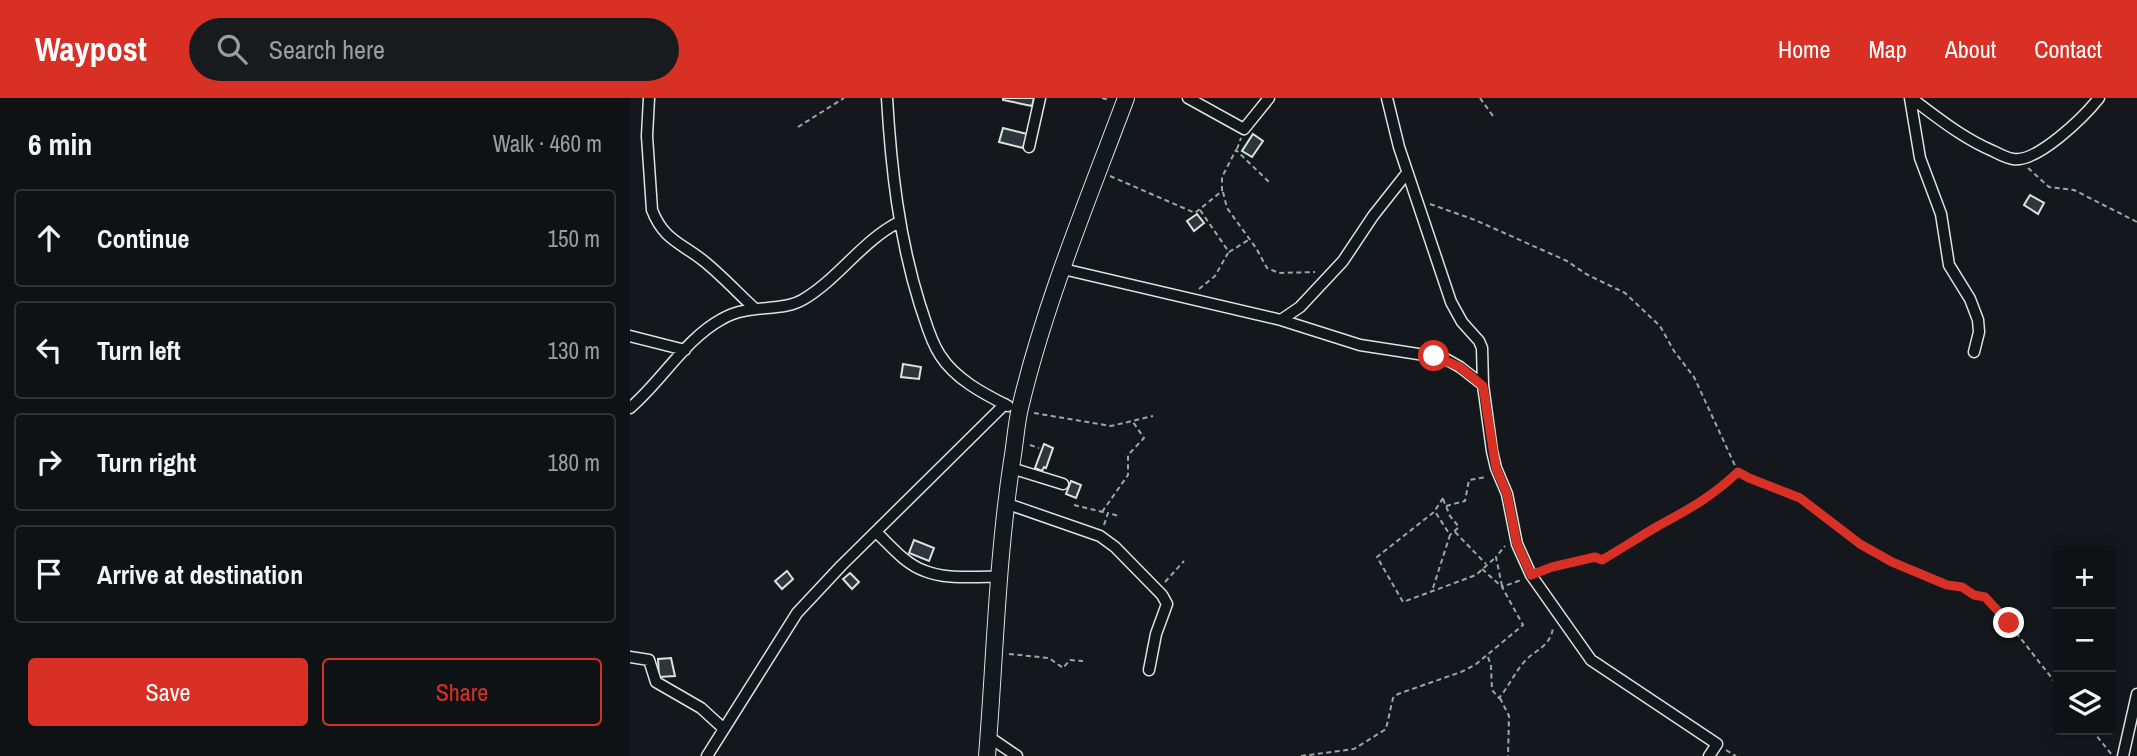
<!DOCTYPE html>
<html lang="en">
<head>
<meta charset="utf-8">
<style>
  :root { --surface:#0f1215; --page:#181b1e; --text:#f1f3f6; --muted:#9b9ea0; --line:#2f3234; --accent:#d93025 }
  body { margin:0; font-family:"Archivo Narrow",sans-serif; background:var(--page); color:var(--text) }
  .controls { position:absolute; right:21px; bottom:21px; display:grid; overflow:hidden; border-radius:7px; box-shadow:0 4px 18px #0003 }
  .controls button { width:63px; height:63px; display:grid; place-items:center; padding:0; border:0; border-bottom:2px solid var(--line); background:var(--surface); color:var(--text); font:35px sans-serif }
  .stop { position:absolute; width:21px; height:21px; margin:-16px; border:5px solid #d93025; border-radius:50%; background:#fff }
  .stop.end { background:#d93025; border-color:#fff; box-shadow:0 2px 7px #0008 }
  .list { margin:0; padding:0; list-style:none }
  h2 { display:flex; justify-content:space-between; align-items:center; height:91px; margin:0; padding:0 28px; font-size:30px }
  h2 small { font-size:23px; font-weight:400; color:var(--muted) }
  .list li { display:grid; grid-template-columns:46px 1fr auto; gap:21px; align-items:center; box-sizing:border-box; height:98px; margin:0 14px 14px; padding:0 14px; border:2px solid var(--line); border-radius:7px }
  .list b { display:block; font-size:26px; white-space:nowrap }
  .list em { font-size:23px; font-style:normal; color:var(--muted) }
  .actions { display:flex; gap:14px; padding:21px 28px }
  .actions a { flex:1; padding:16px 0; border:2px solid var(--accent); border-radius:7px; text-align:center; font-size:24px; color:var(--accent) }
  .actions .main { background:var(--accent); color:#fff }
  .icon { flex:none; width:38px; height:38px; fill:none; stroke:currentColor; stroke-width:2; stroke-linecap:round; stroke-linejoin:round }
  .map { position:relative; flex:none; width:1507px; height:658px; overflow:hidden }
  header { display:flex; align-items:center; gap:42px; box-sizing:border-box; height:98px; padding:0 35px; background:var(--accent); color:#fff }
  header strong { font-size:33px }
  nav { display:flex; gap:38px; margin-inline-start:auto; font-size:24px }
  .search { width:490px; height:63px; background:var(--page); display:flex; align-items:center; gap:18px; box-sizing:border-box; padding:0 24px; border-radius:38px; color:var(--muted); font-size:26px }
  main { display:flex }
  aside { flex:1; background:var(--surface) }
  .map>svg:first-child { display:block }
  .building { fill:#2c363c; stroke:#d8e6dc; stroke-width:2 }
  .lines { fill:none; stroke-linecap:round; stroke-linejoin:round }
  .street-casing { stroke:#d8e6dc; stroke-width:13 }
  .secondary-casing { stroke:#d8e6dc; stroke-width:18 }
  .path { stroke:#9da8a2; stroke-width:2; stroke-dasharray:5 3.5; stroke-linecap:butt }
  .street { stroke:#14181c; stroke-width:10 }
  .secondary { stroke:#14181c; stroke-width:16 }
  .route { stroke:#d93025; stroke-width:9 }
</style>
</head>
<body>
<header>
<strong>Waypost</strong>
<div class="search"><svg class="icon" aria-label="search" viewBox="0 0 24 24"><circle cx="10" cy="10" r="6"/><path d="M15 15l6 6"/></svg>Search here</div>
<nav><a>Home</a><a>Map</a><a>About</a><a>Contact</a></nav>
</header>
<main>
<aside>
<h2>6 min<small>Walk · 460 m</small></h2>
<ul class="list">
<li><svg class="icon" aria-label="ahead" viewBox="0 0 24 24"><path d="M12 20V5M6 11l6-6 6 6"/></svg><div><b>Continue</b></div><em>150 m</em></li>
<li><svg class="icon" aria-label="left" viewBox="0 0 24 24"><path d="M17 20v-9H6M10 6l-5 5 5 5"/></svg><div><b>Turn left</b></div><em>130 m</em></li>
<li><svg class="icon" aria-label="right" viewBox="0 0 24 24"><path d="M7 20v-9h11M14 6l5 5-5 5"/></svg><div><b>Turn right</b></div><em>180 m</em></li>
<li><svg class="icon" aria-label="arrive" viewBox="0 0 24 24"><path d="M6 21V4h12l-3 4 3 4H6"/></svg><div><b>Arrive at destination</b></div></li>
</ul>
<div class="actions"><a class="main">Save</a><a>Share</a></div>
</aside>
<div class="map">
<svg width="1507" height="658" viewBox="0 0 1507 658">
  <rect width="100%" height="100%" fill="#14181c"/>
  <path class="building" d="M373,0H404L402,8L373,2Z
    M373,30L397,36L393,50L369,44Z
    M623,36L633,43L622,59L612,53Z
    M1400,97L1414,105L1408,116L1394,107Z
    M567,116L574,125L564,133L557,123Z
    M273,266L291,269L289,281L271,279Z
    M414,346L423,350L416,370L414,369L412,373L405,370Z
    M441,383L451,387L446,400L436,396Z
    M284,442L304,450L299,463L279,455Z
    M157,473L163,481L152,491L145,483Z
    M220,475L229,484L222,491L213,481Z
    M41,560L45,578L29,579L28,561Z"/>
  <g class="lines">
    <g class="street-casing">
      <path id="street" d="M19,0L17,38L22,112C34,143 52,145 75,164C92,178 107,194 123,209
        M257,0C261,70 269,140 290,207C296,224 300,242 310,257C325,281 354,296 378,308
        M558,0L614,31L639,0
        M757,0L769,49L821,204L832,224L849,243L852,250L853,287L862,353L866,370L877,396L887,446L901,477L961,562L1087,646L1079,658
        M1280,0L1290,60L1311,116L1319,167L1340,201L1348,222L1349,234L1344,254
        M1281,0C1307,19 1332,40 1363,53C1369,56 1376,60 1383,61C1407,65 1454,19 1469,0
        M399,49L410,0
        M433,171L651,222L730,247L814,260L830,269L853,287
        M651,222L670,209L713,163L743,118L777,75
        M0,238L55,252
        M0,310C32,283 55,241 92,221C120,205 151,215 174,201C209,180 232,143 269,124
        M381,370L433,386
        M375,405L470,438L485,449L532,497L537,506L526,536L519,572
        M246,434C261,448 275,466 295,473C317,482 344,478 368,479
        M0,559L19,562L26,584L71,610L94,631
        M359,639L387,658
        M77,658L167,515L211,468L375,306
        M1493,658L1507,596"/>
    </g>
    <g class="secondary-casing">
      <path id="secondary" d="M357,658C365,559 367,461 382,363C385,346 386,327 390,310C415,204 458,102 496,0"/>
    </g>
    <path class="path" d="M472,0L479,2
      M850,0L863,18
      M168,29L214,0
      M607,51L611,40
      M1398,70L1419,89L1444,92L1507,124
      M480,78L565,115L592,93V79L606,52L640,85
      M593,94L597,110L626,150L637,170L649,175L685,174
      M800,106L845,122L937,163L956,176L995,195L1030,228L1044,253L1064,279L1108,374L1119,380L1170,400L1230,446L1262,464L1317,487L1332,489L1344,497L1355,499L1370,514L1428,588
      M570,112L599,154L620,141
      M569,191L585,178L598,155
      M404,315L481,328L523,318
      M400,347L409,350
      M813,400L804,414L747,459L773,504L846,477L866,459
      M813,401L820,418L829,429L820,437
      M444,407L477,415
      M816,408L835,403L839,382L857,379
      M472,414L498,377V357L514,340L503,324
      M474,427L478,415L489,418
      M825,434L856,466
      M852,471L871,488
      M912,473L965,459L972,462C991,451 1009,439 1028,428C1060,411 1081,400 1108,374
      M535,484L554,463
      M872,488L866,459L875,448
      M803,490L820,437L806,415
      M379,556L419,560L433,570L440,562L453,563
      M858,559L861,568L862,592L869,600C879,588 885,574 895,563C906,551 920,549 923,530
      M870,600L879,618L878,658
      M1462,632L1482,657
      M1096,652L1106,658
      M671,658L724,651L756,631L763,600L768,596L831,574L845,567L893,527L872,489L891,482"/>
    <use href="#street" class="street"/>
    <use href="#secondary" class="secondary"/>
  </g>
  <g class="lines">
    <path class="route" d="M804,258L830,269L853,288L866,370L877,396L887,446L901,477L922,469L965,459L972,462C991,451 1009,439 1028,428C1061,410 1080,400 1108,374L1119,380L1170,400L1230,446L1262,464L1317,487L1332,489L1344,497L1355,499L1379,525"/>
  </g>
</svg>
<div class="controls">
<button>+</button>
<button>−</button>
<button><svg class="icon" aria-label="layers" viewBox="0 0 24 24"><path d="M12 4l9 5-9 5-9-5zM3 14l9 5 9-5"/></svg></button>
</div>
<div class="stop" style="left:804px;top:258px"></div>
<div class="stop end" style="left:1379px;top:525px"></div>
</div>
</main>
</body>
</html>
